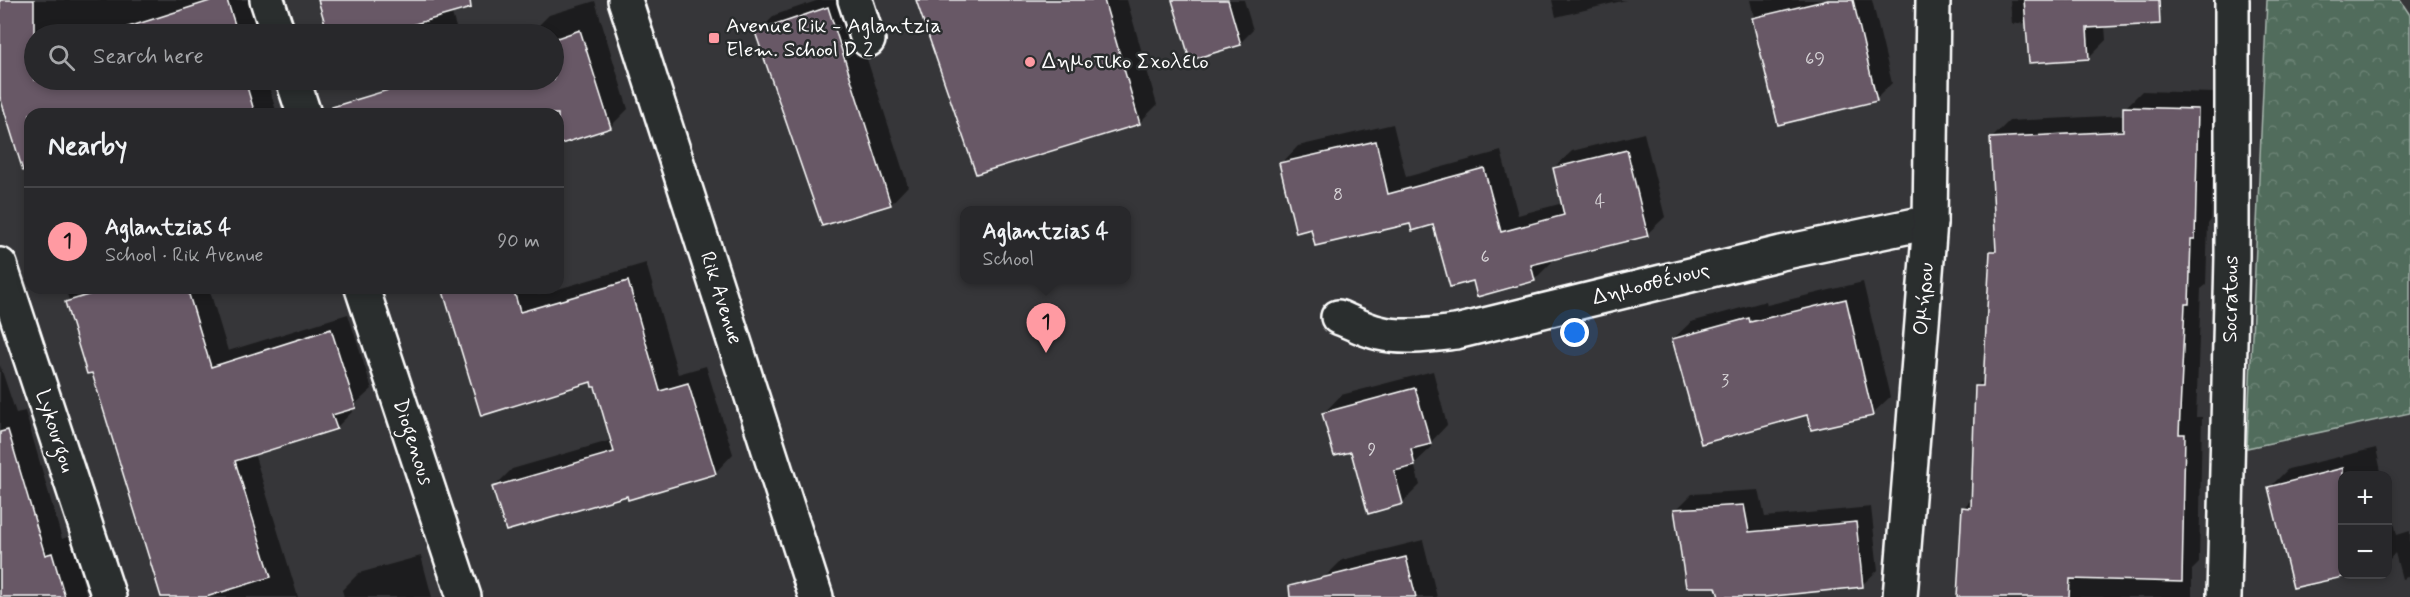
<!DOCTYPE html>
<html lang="en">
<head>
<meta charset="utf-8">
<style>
  :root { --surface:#28282b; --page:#303033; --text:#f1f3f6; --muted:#a5a6a9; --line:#444447; --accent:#ff9aa2 }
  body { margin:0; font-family:Mynerve,sans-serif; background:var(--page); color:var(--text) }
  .controls { position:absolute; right:18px; bottom:18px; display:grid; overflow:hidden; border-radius:12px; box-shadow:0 3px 9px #0003 }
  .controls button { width:54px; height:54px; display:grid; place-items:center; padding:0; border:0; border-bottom:2px solid var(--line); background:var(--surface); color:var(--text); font:30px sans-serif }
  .you { position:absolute; left:1575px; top:333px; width:21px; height:21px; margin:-15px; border:4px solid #fff; border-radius:50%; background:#1a73e8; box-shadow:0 0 0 9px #1a73e833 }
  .badge { display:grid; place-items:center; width:39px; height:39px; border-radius:50%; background:var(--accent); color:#111; font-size:20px; font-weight:700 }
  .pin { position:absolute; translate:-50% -50px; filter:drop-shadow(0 2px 3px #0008) }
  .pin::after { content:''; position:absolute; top:32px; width:21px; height:18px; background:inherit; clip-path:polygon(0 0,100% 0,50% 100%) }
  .popup { position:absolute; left:960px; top:206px; width:171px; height:78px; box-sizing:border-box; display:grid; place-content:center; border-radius:12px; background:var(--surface); filter:drop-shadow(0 2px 4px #0005); font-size:20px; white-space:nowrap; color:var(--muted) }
  .popup b { font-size:22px; color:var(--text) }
  .popup::after { content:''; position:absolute; left:50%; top:100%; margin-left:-12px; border:12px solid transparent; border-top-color:var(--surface) }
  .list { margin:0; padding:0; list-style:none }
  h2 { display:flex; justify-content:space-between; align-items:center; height:78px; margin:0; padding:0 24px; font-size:26px }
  h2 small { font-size:20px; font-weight:400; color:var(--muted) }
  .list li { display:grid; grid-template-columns:39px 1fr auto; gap:18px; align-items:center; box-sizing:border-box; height:108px; padding:0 24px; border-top:2px solid var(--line) }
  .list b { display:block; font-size:22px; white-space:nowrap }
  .list p { margin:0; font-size:20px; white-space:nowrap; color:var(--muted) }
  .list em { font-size:20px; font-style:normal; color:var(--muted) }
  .icon { flex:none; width:33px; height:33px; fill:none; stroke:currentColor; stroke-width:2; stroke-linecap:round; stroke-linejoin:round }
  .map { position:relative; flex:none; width:2410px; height:597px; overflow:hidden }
  .search { position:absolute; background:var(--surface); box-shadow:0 3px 9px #0003; left:24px; top:24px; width:540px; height:66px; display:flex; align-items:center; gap:15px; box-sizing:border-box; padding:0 21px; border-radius:33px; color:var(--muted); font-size:22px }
  .panel { position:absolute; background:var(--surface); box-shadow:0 3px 9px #0003; left:24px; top:108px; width:540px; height:186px; border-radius:18px }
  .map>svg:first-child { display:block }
  .park { fill:url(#park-crowns); stroke:#a8b6ae; stroke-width:1.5 }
  .shadow { fill:#0007 }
  .building { fill:#675966; stroke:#fff; stroke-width:1.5 }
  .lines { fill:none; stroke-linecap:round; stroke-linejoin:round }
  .street-casing { stroke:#fff; stroke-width:38 }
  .secondary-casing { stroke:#fff; stroke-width:38 }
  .street { stroke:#2a2d2e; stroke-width:33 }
  .secondary { stroke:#2a2d2e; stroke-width:33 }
  .poi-dot { fill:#ff9aa2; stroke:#2a2d2e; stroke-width:2 }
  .labels { text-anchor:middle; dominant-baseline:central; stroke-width:5; stroke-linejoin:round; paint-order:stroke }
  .number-label { font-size:18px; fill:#d9d6d9 }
  .poi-label { font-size:21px; fill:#fff; stroke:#2a2d2e; text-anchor:start }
  .street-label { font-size:21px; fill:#fff; stroke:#2a2d2e }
</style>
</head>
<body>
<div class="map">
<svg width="2410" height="597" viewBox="0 0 2410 597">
  <defs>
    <pattern id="park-crowns" width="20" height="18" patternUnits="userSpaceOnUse" patternTransform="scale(1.5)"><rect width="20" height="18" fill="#516c5c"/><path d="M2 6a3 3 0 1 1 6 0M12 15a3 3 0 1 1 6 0" fill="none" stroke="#6b8274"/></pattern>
  </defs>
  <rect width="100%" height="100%" fill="#363639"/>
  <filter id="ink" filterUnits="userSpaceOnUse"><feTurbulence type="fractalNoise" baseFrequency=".0167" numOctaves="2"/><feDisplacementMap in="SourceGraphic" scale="12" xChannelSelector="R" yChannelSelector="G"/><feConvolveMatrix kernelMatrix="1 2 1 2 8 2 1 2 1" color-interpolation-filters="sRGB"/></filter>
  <g filter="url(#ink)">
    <path class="park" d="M2267,0H2400L2410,15V413L2247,448Z"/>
    <path class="shadow" d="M0,0H249L260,34H34V80H267L277,114H30V173L0,93Z
      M322,0H448L458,34H330L320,1Z
      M819,0H848L908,186L891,204L822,225L757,33L775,15Z
      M917,0H1127L1157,105L1139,123Z
      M1174,0H1244L1253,30L1240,43Z
      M1552,0H1626L1556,17Z
      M1750,0H1872L1892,83L1876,99L1779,123Z
      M2010,0H2131L2105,26L2106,40L2088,58L2027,23L2012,24Z
      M595,1L628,109L610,127L558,143V114H391L380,80H554V34L531,33L549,15Z
      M2142,91L2215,93L2211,220L2208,224L2206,285L2201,289L2196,417H2202L2199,563L2192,570V597H1959L1963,508L1973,498L1976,387L1985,378L1991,251L1998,245L1992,138L2009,121L2125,115V108Z
      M1393,124L1406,177L1501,151L1518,215L1563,203L1554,168L1572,151L1644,133L1665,217L1647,234L1551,258L1552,262L1534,280L1474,279L1434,223L1312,227L1281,164L1298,146Z
      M646,263L678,374L706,366L733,454L715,473L628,494L494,487L512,469L612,440L596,385L592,380L444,288H536L538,295Z
      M1863,282L1890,397L1872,414L1808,413L1673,339L1691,322L1766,301L1767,305Z
      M65,288H209L228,351L348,314L372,389L352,407L353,411L336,428L254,453L298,597H163L93,371L67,302L69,300Z
      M0,365L16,413L25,411L62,539L70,536L87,597H0Z
      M1433,371L1447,425L1431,442L1432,447L1414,464L1420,485L1402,503L1352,450L1324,413L1341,395Z
      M2376,448L2382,476H2342V574H2345L2294,587L2270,487L2288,469Z
      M1759,490L1765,517L1871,507L1878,570L1862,585L1759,597H1721L1717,585L1676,510L1692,494Z
      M2388,496L2397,535L2410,531V576L2402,579L2395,553L2388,561Z
      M1423,540L1437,597H1329L1324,578L1342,560Z
      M421,556L432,597H344L342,590L359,573Z"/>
    <path class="building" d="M0,0H34V80H245L255,114H30V170L23,171L0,97Z
      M213,0H227L238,34H124L122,29Z
      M318,0H470L471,8L380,34H328Z
      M916,0H1104L1140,124L976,174Z
      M1172,0H1228L1241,45L1190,60Z
      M1828,0H1853L1877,101L1778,125L1752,18Z
      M2024,0H2159L2160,24L2087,28L2089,59L2029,63Z
      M828,7L891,205L822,226L755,32Z
      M580,30L611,128L558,145V114H333L332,107L421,80H554V39Z
      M2123,107L2198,109L2195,239H2191L2189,304H2185L2179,434H2185L2182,582L2070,579L2069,597H1957L1962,507L1971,508L1975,386H1983L1990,251H1996L1990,138L2123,131Z
      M1376,141L1388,194L1484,168L1501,232L1564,215L1553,168L1627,150L1648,236L1531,265L1535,281L1477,297L1473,281L1450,287L1433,225L1412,231L1410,224L1315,246L1311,229L1296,233L1279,163Z
      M628,281L660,391L688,383L716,474L628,500L627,496L506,531L492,487L614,452L595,387H592L591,382L481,416L442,288H513L520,312Z
      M111,288H187L211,367L331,329L356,408L332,415L337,429L235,461L271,577L206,597H161L92,373L87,374L65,302Z
      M1846,299L1873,416L1811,430L1807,415L1701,444L1672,339L1749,318L1750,322Z
      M1415,388L1431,444L1411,449L1415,466L1394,471L1403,504L1368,514L1351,452L1334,456L1322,413Z
      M8,430L45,555L52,553L65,597H0V432Z
      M2343,468V577L2293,588L2268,487Z
      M1744,505L1749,532L1856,522L1863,587L1764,597H1719L1716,587H1686L1674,509Z
      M1406,557L1416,597H1290L1289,586Z"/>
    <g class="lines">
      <g class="street-casing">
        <path id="street" d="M267,0L278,34
          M855,0L868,40
          M293,80L304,114
          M0,265L109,597
          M362,288L464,597
          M1338,317C1351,322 1365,330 1379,333C1404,339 1430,335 1456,332L1781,253L1930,222
          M2224,597L2232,256V0"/>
      </g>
      <g class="secondary-casing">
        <path id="secondary" d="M625,0L816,597
          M1900,597L1930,222L1933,0"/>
      </g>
      <use href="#street" class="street"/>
      <use href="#secondary" class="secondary"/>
    </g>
  </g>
  <g class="poi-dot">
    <rect x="708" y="32" width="12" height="12" rx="3"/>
    <circle cx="1030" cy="62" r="6"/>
  </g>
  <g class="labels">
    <g class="number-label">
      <text x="1815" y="59">69</text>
      <text x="1338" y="195">8</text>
      <text x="1600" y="202">4</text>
      <text x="1485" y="257">6</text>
      <text x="1725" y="381">3</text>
      <text x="1372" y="450">9</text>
    </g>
    <g class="poi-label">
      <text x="726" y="26">Avenue Rik - Aglantzia<tspan x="726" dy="24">Elem. School D 2</tspan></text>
      <text x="1042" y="62">Δημοτικο Σχολειο</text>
    </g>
    <g class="street-label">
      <text transform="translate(1651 284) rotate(-14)">Δημοσθένους</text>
      <text transform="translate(721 298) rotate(72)">Rik Avenue</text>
      <text transform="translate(1924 299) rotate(-85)">Ομήρου</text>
      <text transform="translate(2231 299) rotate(-89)">Socratous</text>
      <text transform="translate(55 431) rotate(72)">Lykourgou</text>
      <text transform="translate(413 442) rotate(72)">Diogenous</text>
    </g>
  </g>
</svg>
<div class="controls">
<button>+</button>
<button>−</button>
</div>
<div class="you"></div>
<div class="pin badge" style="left:1046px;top:353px">1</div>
<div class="popup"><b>Aglantzias 4</b>School</div>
<div class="search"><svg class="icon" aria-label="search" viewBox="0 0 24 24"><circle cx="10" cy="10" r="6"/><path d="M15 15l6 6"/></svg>Search here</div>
<section class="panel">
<h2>Nearby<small></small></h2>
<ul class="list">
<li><span class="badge">1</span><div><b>Aglantzias 4</b><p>School · Rik Avenue</p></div><em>90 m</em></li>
</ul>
</section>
</div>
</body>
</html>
